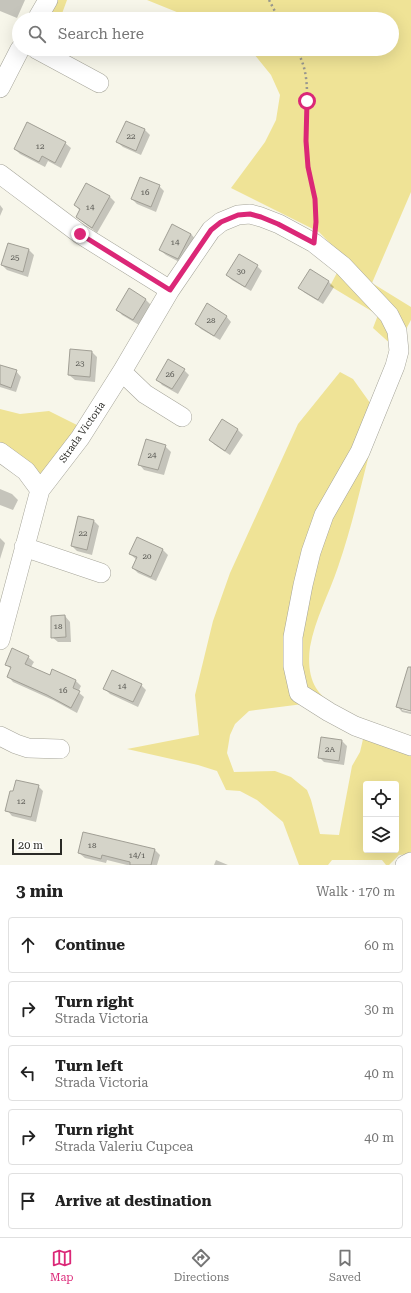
<!DOCTYPE html>
<html lang="en">
<head>
<meta charset="utf-8">
<style>
  :root { --surface:#fff; --page:#f6f6f6; --text:#222; --muted:#767676; --line:#e0e0e0; --accent:#db2777 }
  body { margin:0; font-family:"Roboto Serif",serif; background:var(--page); color:var(--text) }
  .controls { position:absolute; right:12px; bottom:12px; display:grid; overflow:hidden; border-radius:4px; box-shadow:0 4px 16px #0002 }
  .controls button { width:36px; height:36px; display:grid; place-items:center; padding:0; border:0; border-bottom:1px solid var(--line); background:var(--surface); color:var(--text); font:20px sans-serif }
  .scale { position:absolute; left:12px; bottom:10px; width:50px; box-sizing:border-box; padding-left:4px; border:2px solid #2a2a26; border-top:0; font-size:11px; line-height:14px; white-space:nowrap; color:#2a2a26; -webkit-text-stroke:3px #fff; paint-order:stroke }
  .stop { position:absolute; width:12px; height:12px; margin:-9px; border:3px solid #db2777; border-radius:50%; background:#fff }
  .stop.end { background:#db2777; border-color:#fff; box-shadow:0 1px 4px #0008 }
  .list { margin:0; padding:0; list-style:none }
  h2 { display:flex; justify-content:space-between; align-items:center; height:52px; margin:0; padding:0 16px; font-size:17px }
  h2 small { font-size:13px; font-weight:400; color:var(--muted) }
  .list li { display:grid; grid-template-columns:26px 1fr auto; gap:12px; align-items:center; box-sizing:border-box; height:56px; margin:0 8px 8px; padding:0 8px; border:1px solid var(--line); border-radius:4px }
  .list b { display:block; font-size:15px; white-space:nowrap }
  .list p { margin:0; font-size:13px; white-space:nowrap; color:var(--muted) }
  .list em { font-size:13px; font-style:normal; color:var(--muted) }
  .icon { flex:none; width:22px; height:22px; fill:none; stroke:currentColor; stroke-width:2; stroke-linecap:round; stroke-linejoin:round }
  .map { position:relative; flex:none; width:411px; height:865px; overflow:hidden }
  .search { position:absolute; background:var(--surface); box-shadow:0 4px 16px #0002; left:12px; right:12px; top:12px; height:44px; display:flex; align-items:center; gap:10px; box-sizing:border-box; padding:0 14px; border-radius:22px; color:var(--muted); font-size:15px }
  .sheet { height:372px; background:var(--surface) }
  nav { display:flex; justify-content:space-around; align-items:center; box-sizing:border-box; height:56px; border-top:1px solid var(--line); background:var(--surface); font-size:11px; color:var(--muted) }
  nav a { display:grid; justify-items:center; gap:2px }
  nav .on { color:var(--accent) }
  .map>svg:first-child { display:block }
  .green { fill:#efe396; fill-rule:evenodd }
  .shadow { fill:#0003 }
  .building { fill:#d5d4c9; stroke:#a19f95 }
  .lines { fill:none; stroke-linecap:round; stroke-linejoin:round }
  .minor-casing { stroke:#a6a59a; stroke-width:20 }
  .path { stroke:#98978f; stroke-width:2.5; stroke-dasharray:2 3; stroke-linecap:butt }
  .minor { stroke:#fff; stroke-width:19 }
  .route { stroke:#db2777; stroke-width:5 }
  .labels { text-anchor:middle; dominant-baseline:central; stroke-width:4; stroke-linejoin:round; paint-order:stroke }
  .number-label { font-size:8px; fill:#55544f }
  .street-label { font-size:10px; fill:#2a2a26; stroke:#fff }
</style>
</head>
<body>
<div class="map">
<svg width="411" height="865" viewBox="0 0 411 865">
  <rect width="100%" height="100%" fill="#f7f6ea"/>
  <path class="green" d="M57,0H67L60,19H46Z
    M147,0H411V192L372,283L411,307V320L404,333L363,277L319,232L231,188L265,142L276,120L280,95L271,75L250,49H392V19H194Z
    M339,269L376,306L394,347L373,328L378,315L330,286Z
    M340,372L353,379L373,407L292,612L303,704L249,711L235,724L230,735L227,753L234,772L275,771L291,777L307,790L311,800L320,834L339,835L352,766L360,752L364,735L411,751V854L399,855L389,865H386L382,860H332L328,865H299L283,822L257,800L240,791L226,790L217,771L198,765L127,749L199,735L195,695L213,621L230,573L298,424ZM366,784H396V850H366Z
    M0,409L20,414L49,411L79,426L43,480L0,445Z
    M374,436C362,480 353,524 338,567C329,594 315,619 310,647C308,661 309,676 316,688C329,710 371,723 394,732L391,733L350,718L309,693L299,679L296,654L303,604L327,519Z"/>
  <path class="shadow" d="M0,0H25L17,18L0,11Z
    M126,122L145,130L150,135L141,155L123,147L117,142Z
    M65,143L71,148L61,168L48,161L45,167L20,154L15,149Z
    M159,186L164,191L156,212L137,204L132,199Z
    M110,197L115,202L97,233L77,217L80,211L75,205Z
    M0,205L3,209L0,216Z
    M173,225L191,234L196,240L183,264L166,255L160,250Z
    M9,244L29,250L34,255L28,277L7,270L2,265Z
    M257,266L262,271L251,291L232,280L227,275Z
    M310,271L329,282L334,287L323,304L305,293L300,288Z
    M129,290L146,300L151,305L139,325L122,315L117,309Z
    M226,316L231,322L220,340L201,329L196,324Z
    M92,352L97,357L95,382L75,380L69,375Z
    M0,366L16,371L21,377L16,392L0,387Z
    M184,370L189,375L178,394L162,385L157,379Z
    M222,420L238,430L243,435L230,455L215,445L210,440Z
    M165,446L171,452L164,475L144,470L139,464Z
    M0,489L12,494L18,500L13,510L0,505Z
    M94,521L99,526L92,555L77,551L72,546Z
    M0,538L5,543L0,559Z
    M137,538L163,550L168,555L156,581L138,573L133,568L137,560L130,554Z
    M65,616L70,622L71,642H58L52,637Z
    M28,657L34,662L31,667L50,676L53,670L76,681L81,686L78,692L84,697L77,713L53,700L13,682L8,676L11,669L6,664Z
    M141,685L146,690L138,707L110,694L104,688Z
    M411,687V710L402,707V710L411,712V714L402,712L397,706Z
    M342,741L347,746L344,765L324,762L319,757Z
    M38,786L43,791L36,822L12,816L7,810Z
    M155,850L160,855L157,865H127L107,860L106,863L85,858L79,853Z
    M216,860L228,865H214Z"/>
  <path class="building" d="M126,121L145,129L136,151L116,142Z
    M27,122L66,142L55,163L42,156L39,162L14,149Z
    M140,177L160,185L151,207L131,199Z
    M86,183L110,196L92,228L76,217L80,209L74,205Z
    M172,224L191,234L178,259L159,250Z
    M8,243L29,249L23,272L1,265Z
    M239,254L258,265L245,287L226,275Z
    M310,269L329,281L318,300L298,288Z
    M129,288L146,299L133,320L116,310Z
    M207,303L227,316L214,336L195,324Z
    M70,349L92,351L90,377L68,375Z
    M168,359L185,369L172,389L156,380Z
    M0,365L17,370L11,388L0,384Z
    M222,419L238,429L225,451L209,440Z
    M146,439L166,445L158,470L138,465Z
    M78,516L94,520L87,550L71,546Z
    M137,537L163,549L151,577L132,568L137,557L129,554Z
    M65,615L66,637L51,638V616Z
    M12,648L29,656L25,664L50,675L52,669L76,680L73,688L80,691L71,708L47,695L7,677L11,667L5,665Z
    M408,667H411V711L396,707Z
    M112,670L142,684L133,702L103,689Z
    M321,737L342,740L339,761L318,758Z
    M16,780L39,785L31,817L5,811L10,791H13Z
    M83,832L155,849L151,865H130V862L102,855L101,859L78,853Z"/>
  <g class="lines">
    <g class="minor-casing">
      <path id="minor" d="M37,19L48,0
        M36,49L99,83
        M0,88L20,49
        M0,174L80,234L170,290
        M122,372L145,394L182,417
        M0,452L26,471L40,490
        M24,547L101,573
        M0,640L40,490L80,438L123,370L170,290L211,230L221,222L238,215L250,214L261,217L279,224L314,243L343,266L389,315L397,331L399,351L395,366L360,452L324,515L311,552L303,585L293,637V666L299,693L329,712L355,726L411,746
        M0,736L16,744L28,748L60,749
        M405,865L411,862"/>
    </g>
    <path class="path" d="M269,0L279,19
      M296,49C314,78 304,110 306,142C307,169 317,196 316,224"/>
    <use href="#minor" class="minor"/>
  </g>
  <g class="lines">
    <path class="route" d="M80,234L170,290L211,230L221,222L238,215L250,214L261,217L278,224L314,243L316,222L315,199L308,167L306,141L307,101"/>
  </g>
  <g class="labels">
    <g class="number-label">
      <text x="131" y="136">22</text>
      <text x="40" y="146">12</text>
      <text x="145" y="192">16</text>
      <text x="90" y="207">14</text>
      <text x="175" y="242">14</text>
      <text x="15" y="257">25</text>
      <text x="241" y="271">30</text>
      <text x="211" y="320">28</text>
      <text x="80" y="363">23</text>
      <text x="170" y="374">26</text>
      <text x="152" y="455">24</text>
      <text x="83" y="533">22</text>
      <text x="147" y="556">20</text>
      <text x="58" y="626">18</text>
      <text x="122" y="686">14</text>
      <text x="63" y="690">16</text>
      <text x="330" y="749">2A</text>
      <text x="21" y="801">12</text>
      <text x="92" y="845">18</text>
      <text x="137" y="855">14/1</text>
    </g>
    <g class="street-label">
      <text transform="translate(82 432) rotate(-55)">Strada Victoria</text>
    </g>
  </g>
</svg>
<div class="controls">
<button><svg class="icon" aria-label="locate" viewBox="0 0 24 24"><circle cx="12" cy="12" r="6"/><path d="M12 2v4M12 18v4M2 12h4M18 12h4"/></svg></button>
<button><svg class="icon" aria-label="layers" viewBox="0 0 24 24"><path d="M12 4l9 5-9 5-9-5zM3 14l9 5 9-5"/></svg></button>
</div>
<div class="scale">20 m</div>
<div class="stop" style="left:307px;top:101px"></div>
<div class="stop end" style="left:80px;top:234px"></div>
<div class="search"><svg class="icon" aria-label="search" viewBox="0 0 24 24"><circle cx="10" cy="10" r="6"/><path d="M15 15l6 6"/></svg>Search here</div>
</div>
<section class="sheet">
<h2>3 min<small>Walk · 170 m</small></h2>
<ul class="list">
<li><svg class="icon" aria-label="ahead" viewBox="0 0 24 24"><path d="M12 20V5M6 11l6-6 6 6"/></svg><div><b>Continue</b></div><em>60 m</em></li>
<li><svg class="icon" aria-label="right" viewBox="0 0 24 24"><path d="M7 20v-9h11M14 6l5 5-5 5"/></svg><div><b>Turn right</b><p>Strada Victoria</p></div><em>30 m</em></li>
<li><svg class="icon" aria-label="left" viewBox="0 0 24 24"><path d="M17 20v-9H6M10 6l-5 5 5 5"/></svg><div><b>Turn left</b><p>Strada Victoria</p></div><em>40 m</em></li>
<li><svg class="icon" aria-label="right" viewBox="0 0 24 24"><path d="M7 20v-9h11M14 6l5 5-5 5"/></svg><div><b>Turn right</b><p>Strada Valeriu Cupcea</p></div><em>40 m</em></li>
<li><svg class="icon" aria-label="arrive" viewBox="0 0 24 24"><path d="M6 21V4h12l-3 4 3 4H6"/></svg><div><b>Arrive at destination</b></div></li>
</ul>
</section>
<nav>
<a class="on"><svg class="icon" aria-label="map" viewBox="0 0 24 24"><path d="M3 6l6-2 6 2 6-2v14l-6 2-6-2-6 2zM9 4v14M15 6v14"/></svg>Map</a>
<a><svg class="icon" aria-label="directions" viewBox="0 0 24 24"><path d="M12 3l9 9-9 9-9-9zM9 14v-3h6M13 9l2 2-2 2"/></svg>Directions</a>
<a><svg class="icon" aria-label="saved" viewBox="0 0 24 24"><path d="M7 4h10v16l-5-4-5 4z"/></svg>Saved</a>
</nav>
</body>
</html>
